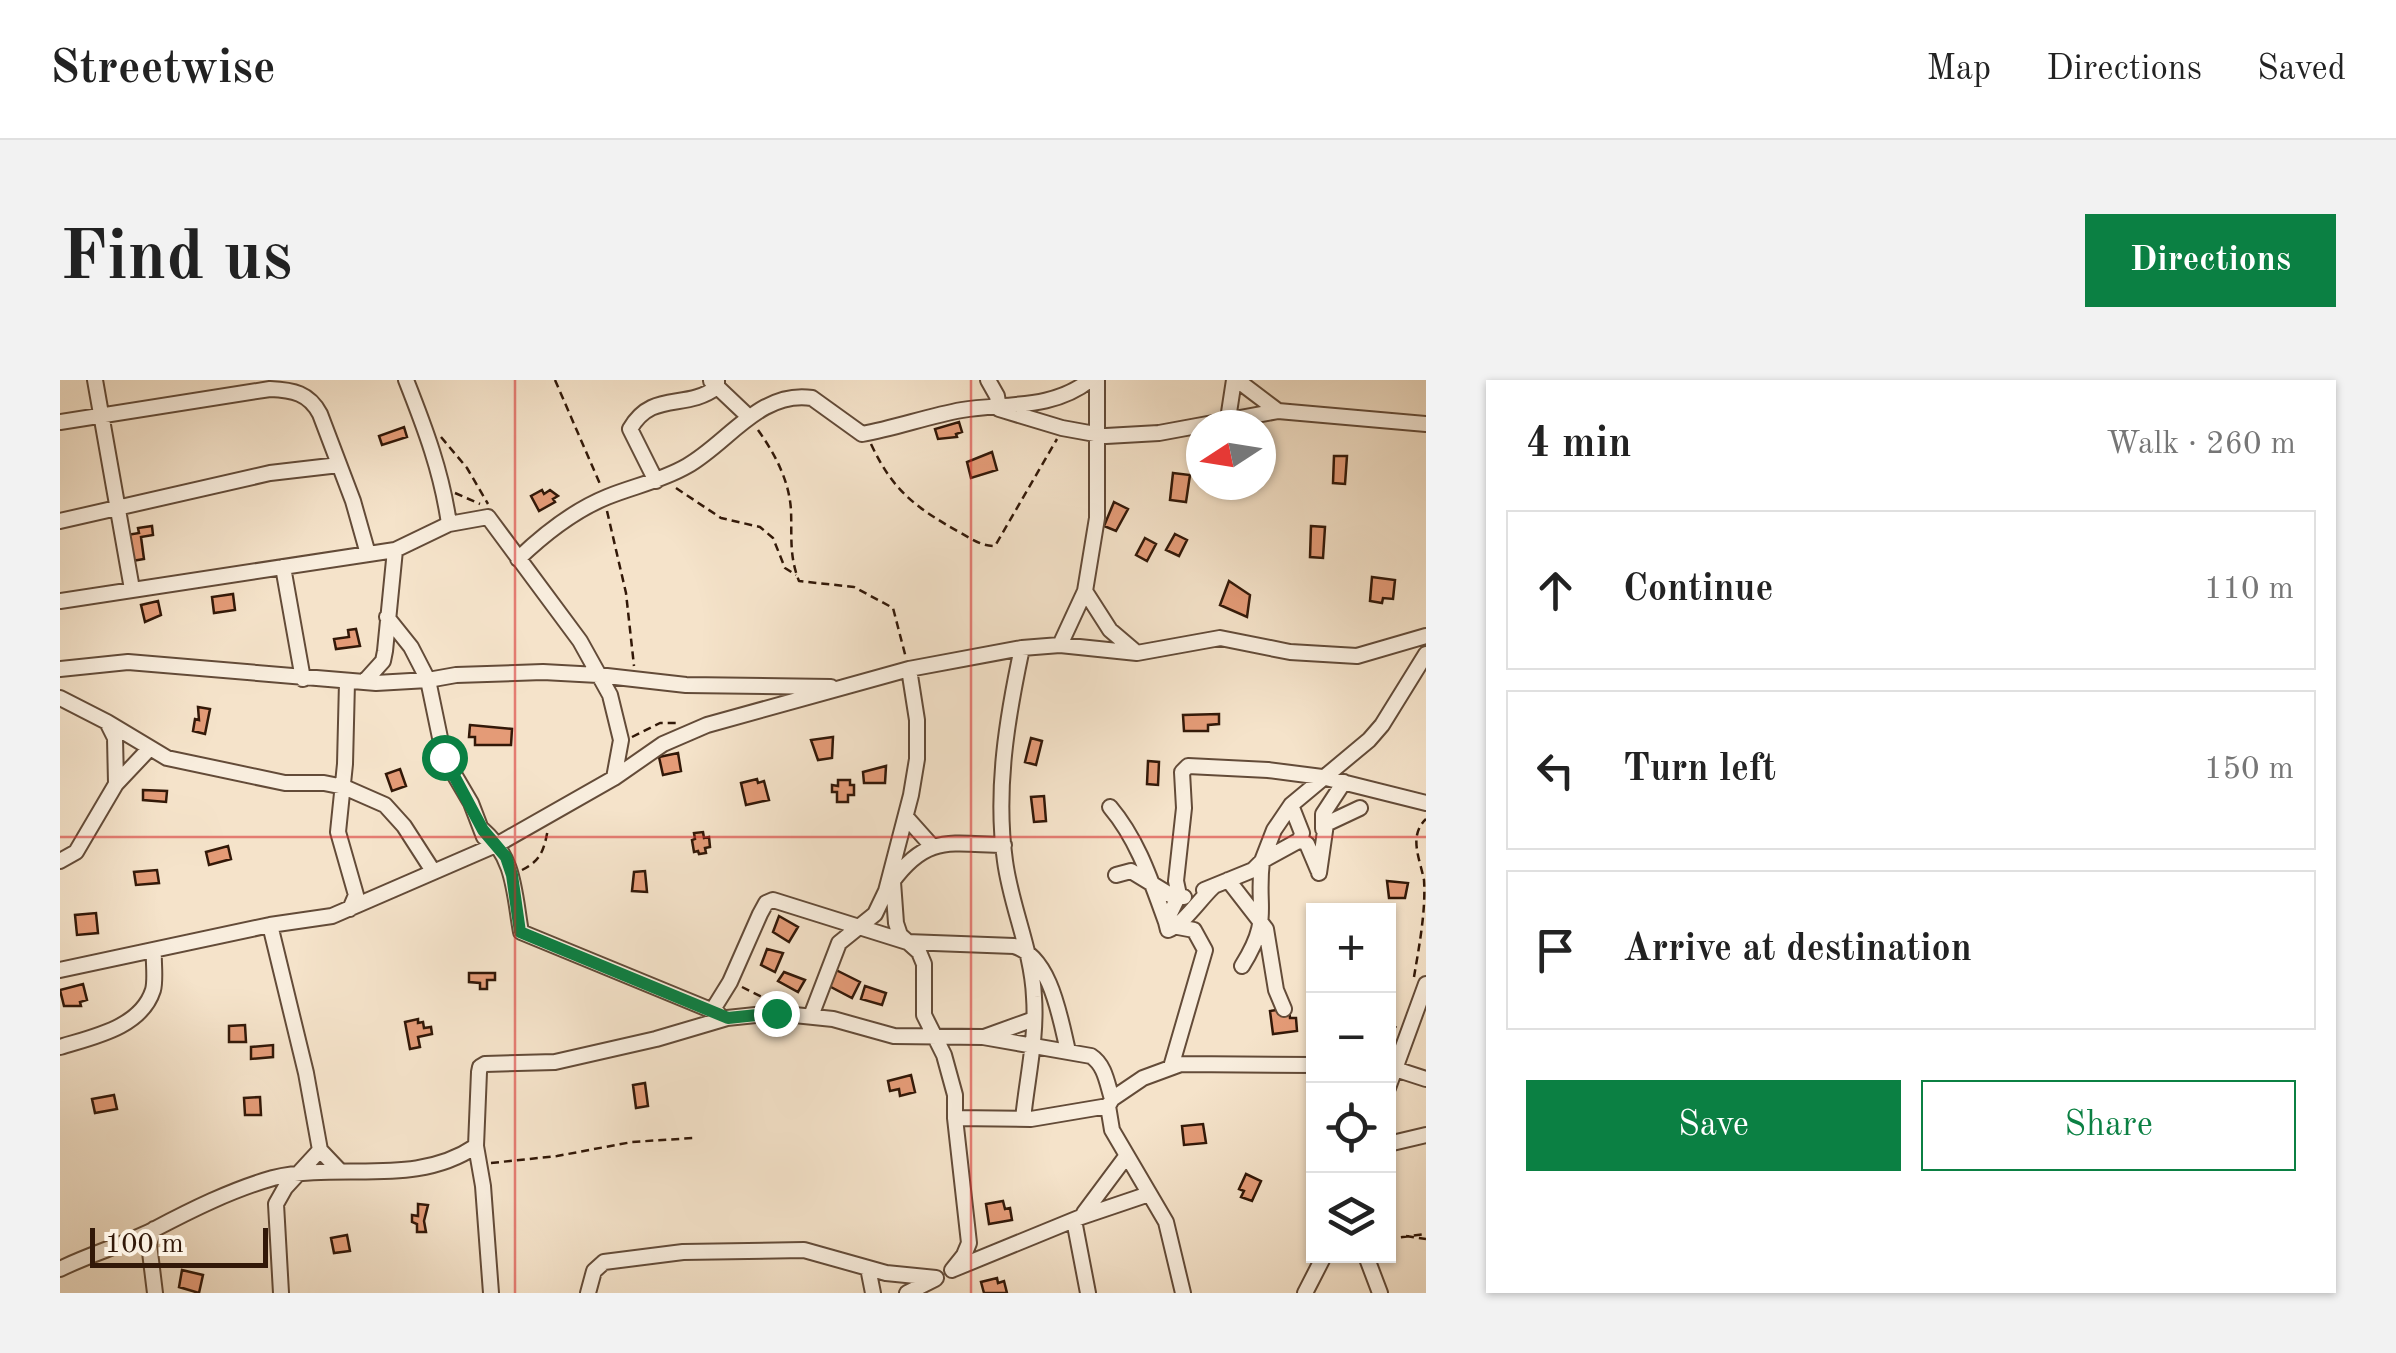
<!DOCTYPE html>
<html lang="en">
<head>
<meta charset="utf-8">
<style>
  :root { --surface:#fff; --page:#f2f2f2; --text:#222; --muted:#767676; --line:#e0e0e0; --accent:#0b8043 }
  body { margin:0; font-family:"Old Standard TT",serif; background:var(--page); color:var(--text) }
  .controls { position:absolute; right:30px; bottom:30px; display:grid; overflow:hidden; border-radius:0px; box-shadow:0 2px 8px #0004 }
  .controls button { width:90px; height:90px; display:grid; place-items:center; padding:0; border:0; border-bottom:2px solid var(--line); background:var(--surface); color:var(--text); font:50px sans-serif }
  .compass { position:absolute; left:1126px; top:30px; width:90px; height:90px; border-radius:50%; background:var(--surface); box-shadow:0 2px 8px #0004; rotate:258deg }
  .scale { position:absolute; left:30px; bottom:25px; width:178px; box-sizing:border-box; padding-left:10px; border:5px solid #321808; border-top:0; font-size:28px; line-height:35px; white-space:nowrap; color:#321808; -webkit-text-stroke:8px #f8eddd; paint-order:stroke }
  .stop { position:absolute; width:30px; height:30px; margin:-22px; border:8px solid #0b8043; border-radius:50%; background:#fff }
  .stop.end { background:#0b8043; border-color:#fff; box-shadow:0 2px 10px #0008 }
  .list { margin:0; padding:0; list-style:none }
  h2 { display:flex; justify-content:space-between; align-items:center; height:130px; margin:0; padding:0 40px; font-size:42px }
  h2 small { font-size:32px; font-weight:400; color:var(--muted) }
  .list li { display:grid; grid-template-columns:65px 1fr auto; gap:30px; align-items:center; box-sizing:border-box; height:160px; margin:0 20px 20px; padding:0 20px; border:2px solid var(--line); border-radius:0px }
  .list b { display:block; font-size:38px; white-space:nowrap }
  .list em { font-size:32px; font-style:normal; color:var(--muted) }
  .actions { display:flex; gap:20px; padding:30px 40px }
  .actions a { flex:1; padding:22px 0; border:2px solid var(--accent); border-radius:0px; text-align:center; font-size:35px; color:var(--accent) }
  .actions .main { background:var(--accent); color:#fff }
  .icon { flex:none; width:55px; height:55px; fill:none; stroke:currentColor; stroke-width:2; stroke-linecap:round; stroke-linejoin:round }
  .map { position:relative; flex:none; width:1366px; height:913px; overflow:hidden; border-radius:0px }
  header { display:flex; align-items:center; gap:60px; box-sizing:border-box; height:140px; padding:0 50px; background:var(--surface); border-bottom:2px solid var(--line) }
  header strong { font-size:48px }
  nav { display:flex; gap:55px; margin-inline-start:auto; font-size:35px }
  .intro { display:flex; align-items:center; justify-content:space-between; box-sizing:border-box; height:240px; padding:0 60px }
  h1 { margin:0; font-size:70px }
  .button { padding:25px 45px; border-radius:0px; background:var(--accent); color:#fff; font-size:35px; font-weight:700 }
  main { display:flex; gap:60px; padding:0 60px }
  aside { flex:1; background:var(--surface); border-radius:0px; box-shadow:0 2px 8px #0004 }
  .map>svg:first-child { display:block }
  .building { fill:#e49b77; stroke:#321808; stroke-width:2.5 }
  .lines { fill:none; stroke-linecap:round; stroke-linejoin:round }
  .minor-casing { stroke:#634b38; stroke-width:18 }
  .path { stroke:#321808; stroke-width:2.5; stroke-dasharray:8 5; stroke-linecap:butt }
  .minor { stroke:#f8eddd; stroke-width:14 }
  .route { stroke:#0b8043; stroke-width:12 }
  .grid { fill:none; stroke:#d62828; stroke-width:2.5; stroke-opacity:0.55 }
</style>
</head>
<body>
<header>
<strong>Streetwise</strong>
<nav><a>Map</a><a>Directions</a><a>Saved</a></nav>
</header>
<div class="intro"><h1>Find us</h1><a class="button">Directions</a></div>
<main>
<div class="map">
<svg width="1366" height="913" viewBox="0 0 1366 913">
  <rect width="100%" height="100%" fill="#f5e3ca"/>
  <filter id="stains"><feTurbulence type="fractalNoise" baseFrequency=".002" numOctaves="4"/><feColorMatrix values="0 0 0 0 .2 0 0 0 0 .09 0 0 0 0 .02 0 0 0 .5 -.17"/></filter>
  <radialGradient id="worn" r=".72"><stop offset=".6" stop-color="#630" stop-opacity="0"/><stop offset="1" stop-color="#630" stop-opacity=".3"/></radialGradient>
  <path class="building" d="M899,42L902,52L896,54L897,57L878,59L875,49Z
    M344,47L347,57L322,65L319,56Z
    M932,72L937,90L911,98L907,82Z
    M1274,76H1287L1285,104L1273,103Z
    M1113,93L1130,95L1126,122L1110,120Z
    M482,110L484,114L490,110L498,116L493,119L495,122L479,131L471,116Z
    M1054,122L1068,129L1056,151L1044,146Z
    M92,146L93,155L81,157L84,179L72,181L67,155L79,153L78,148Z
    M1251,146L1265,147L1263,178L1250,177Z
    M1115,154L1127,160L1119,176L1106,170Z
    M1085,158L1096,164L1087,181L1076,175Z
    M1312,197L1335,200L1333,219L1323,218L1322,223L1310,221Z
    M1169,201L1190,215L1187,237L1160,225Z
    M173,214L175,230L154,233L152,217Z
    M98,221L101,235L85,242L81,225Z
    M296,249L300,266L276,269L274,259L289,257L288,250Z
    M138,327L150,329L145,354L133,351L135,339L139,340Z
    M1159,334V344L1148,345V351H1124L1123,335Z
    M410,345L452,349L451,365H415V357H409Z
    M773,357L772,378L758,380L751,360Z
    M971,358L982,361L976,385L965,382Z
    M618,373L621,391L603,395L599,377Z
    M1088,381L1099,382L1098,405L1087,404Z
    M826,386L825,403H804L803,392Z
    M340,389L346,406L332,411L326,394Z
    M697,399L698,403L704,401L709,420L686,425L681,403Z
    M778,400H790V405H794V415H788V422H777V412H772V405L778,406Z
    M83,410L107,411L106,422L83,420Z
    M984,416L986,441L974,442L971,417Z
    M643,452L644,458L649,457L650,467L645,468L646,473L639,474L638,471L634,472L632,460L635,459L634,453Z
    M168,466L171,479L149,485L146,472Z
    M97,490L99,503L76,505L74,492Z
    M585,491L587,512L572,511L574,492Z
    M1327,501L1348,503L1345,518H1329Z
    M36,533L38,553L17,555L15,535Z
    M719,536L738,547L729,562L713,552Z
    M707,569L723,573L715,592L701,585Z
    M776,590L800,602L792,618L769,606Z
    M724,592L745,600L738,612L718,601Z
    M409,593H435V600H427V609H420V603L409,602Z
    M23,604L27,620L20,622L21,626H4L0,610Z
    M805,606L826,613L822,625L801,619Z
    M1229,628L1230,638H1236L1237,651L1213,654L1210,631Z
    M358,639V643L363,642L364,648L371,647L372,654L358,657L360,667L350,669L345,642Z
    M185,645L186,662H169V646Z
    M213,665V677L191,679V667Z
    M851,695L855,712L840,716L839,709L830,711L828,701Z
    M585,703L588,726L576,728L573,705Z
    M54,715L57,729L35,733L32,719Z
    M200,717L201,735H185L184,718Z
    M1143,744L1146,763L1124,765L1122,746Z
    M1186,794L1201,801L1192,821L1181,817L1184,811L1179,809Z
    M943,821L945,829L950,828L952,840L929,844L926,824Z
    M358,824L368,825L364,841L366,852H357V844L352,842V835L358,836Z
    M287,855L290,871L274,873L271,858Z
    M122,890L143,895L139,913L119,907Z
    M937,898L938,903L944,901L947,913H924L921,902Z"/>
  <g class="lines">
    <g class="minor-casing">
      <path id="minor" d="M35,0L72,209
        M346,0C365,48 382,93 389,144
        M928,0L937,16L939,29L1002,48L1046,56L1099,53L1218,31L1366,44
        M1177,0L1218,31
        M651,1L689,37
        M1168,39L1174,0
        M0,42L210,9C233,10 249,13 260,34L293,121L308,174
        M596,101L570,49C592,10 626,31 657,7V0
        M0,141L210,93L279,85
        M458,179C483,155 515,130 547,117C574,106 601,101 627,86C668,63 700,10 752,18L802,54C836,48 868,36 902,30C946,23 992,30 1030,0
        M223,187L243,299
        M1025,211L1050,250L1077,273
        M0,221L335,170
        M327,237L351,267L368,300L384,377L411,423L424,457
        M1000,265L1025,211L1037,138V0
        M962,268C947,338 935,410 945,481C951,527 972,570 974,617C977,657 967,699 963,739
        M0,289L68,282L316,303L368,300L396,295L483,292L538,295L626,305L771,307
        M287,302L285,384L278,452L296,515L290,529
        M304,302L323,281L325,271L335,170L389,144L428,137L520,261L550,315L561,360L554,398
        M0,318L47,342L55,358L56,403
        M47,342L107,378L225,403H264L284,407L325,425L344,446L373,491
        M1231,425L1242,453L1240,460L1247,464L1258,490
        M1050,427C1078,460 1091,501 1106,542
        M846,437L871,465
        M1263,449V434L1284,402
        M423,450C455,478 454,513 461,552L658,633
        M0,481L16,472L56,404L90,368
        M1259,493L1266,444L1300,428
        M1056,495L1071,491L1112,516L1124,517
        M1168,500L1206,549L1216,610L1224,629
        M832,502C867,454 890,464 944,465
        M833,502L836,543L840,555L859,572L864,584V635L884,675L895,715V738
        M1153,507C1140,519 1123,545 1108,550L1106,542L1119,515L1116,501L1124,428L1122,392L1128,386L1208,390L1262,397L1366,423
        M1144,510L1193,490L1202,481L1214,450L1231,425L1309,360L1322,345L1366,274
        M210,545L246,693L260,770L279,790
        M1182,586C1212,538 1196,531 1202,481L1240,460
        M0,590L210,545L272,536L438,464L554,398L603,364L647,345L849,289L962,268L1000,265L1077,273L1160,258L1230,272L1297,276L1366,256
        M652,631L670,602L700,534L706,523L713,520L847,562L954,566C991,577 1000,638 1008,671
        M751,636L779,563L815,534L826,511L851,415L857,379V340L849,289
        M924,657L974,639
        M0,667C32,657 81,648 93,610C96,599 93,582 94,570
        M1111,687L1145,570L1134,550L1118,547
        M1329,687L1366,699
        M1328,708L1366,604
        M1328,764L1366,755
        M1024,833L1065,778
        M1014,840L1028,913
        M94,849L89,864L95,913
        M1306,876L1320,913
        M808,888L813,913
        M0,889C30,874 63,865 93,850C131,830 171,810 213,798C281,781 354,808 416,766
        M894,889L1021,837L1089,814
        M892,890L904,875L909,863L895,738L971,739L1048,726
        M221,913L216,824L225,808L260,770
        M431,913L423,806L416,766L419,692L420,687L425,684L495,682L596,659L667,638L715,633L773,639L834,656L923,657L1031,676C1045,685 1047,703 1052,719
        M528,913L534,891L544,882L623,872L744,870L826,893L876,898
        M847,913L875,899
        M1123,913L1106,842L1052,750L1048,726L1052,719L1083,698L1121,684L1254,685
        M1245,913L1264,876"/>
    </g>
    <path class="path" d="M495,0L540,104
      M698,50C715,74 729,100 731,130C732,156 729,176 739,201L794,207L833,228L846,278
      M381,57L407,88L428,124
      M811,64C833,111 855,127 899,152C912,159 921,166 935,166L997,59
      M616,108L661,138L700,147L713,158L725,188L736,195
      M395,113L420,124
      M547,131L566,213L574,286
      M572,357L600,343H620
      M462,490C482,480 484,469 488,449
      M1354,597C1359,567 1366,531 1364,500C1360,479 1348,456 1366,439
      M682,607L710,621
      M1328,659L1336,646
      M431,783L497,776L572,762L633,758
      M1346,856L1366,859
      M1328,859L1366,854"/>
    <use href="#minor" class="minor"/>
  </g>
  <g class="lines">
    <path class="route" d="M384,377L423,450L446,477L452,495L460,552L668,638L716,633"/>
  </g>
  <path class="grid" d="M455,0V913M911,0V913M0,457H1366"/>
  <rect width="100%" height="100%" filter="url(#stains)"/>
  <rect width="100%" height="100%" fill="url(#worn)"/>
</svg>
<div class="controls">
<button>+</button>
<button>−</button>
<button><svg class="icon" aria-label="locate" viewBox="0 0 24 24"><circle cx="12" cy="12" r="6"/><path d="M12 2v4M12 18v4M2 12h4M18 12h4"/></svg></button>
<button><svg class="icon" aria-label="layers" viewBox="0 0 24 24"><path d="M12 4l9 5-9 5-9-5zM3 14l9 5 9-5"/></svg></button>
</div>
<svg class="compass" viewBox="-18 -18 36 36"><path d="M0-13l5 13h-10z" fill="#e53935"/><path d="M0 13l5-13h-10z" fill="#767676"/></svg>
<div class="scale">100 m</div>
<div class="stop" style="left:384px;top:377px"></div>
<div class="stop end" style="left:716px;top:633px"></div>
</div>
<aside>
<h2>4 min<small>Walk · 260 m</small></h2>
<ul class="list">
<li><svg class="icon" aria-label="ahead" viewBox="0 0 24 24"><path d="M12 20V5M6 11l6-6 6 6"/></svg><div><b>Continue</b></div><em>110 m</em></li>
<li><svg class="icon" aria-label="left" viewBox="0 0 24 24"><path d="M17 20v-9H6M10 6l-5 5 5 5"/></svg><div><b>Turn left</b></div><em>150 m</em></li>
<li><svg class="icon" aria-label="arrive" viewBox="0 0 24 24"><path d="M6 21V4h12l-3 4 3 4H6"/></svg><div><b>Arrive at destination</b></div></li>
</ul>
<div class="actions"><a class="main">Save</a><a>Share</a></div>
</aside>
</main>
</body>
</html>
